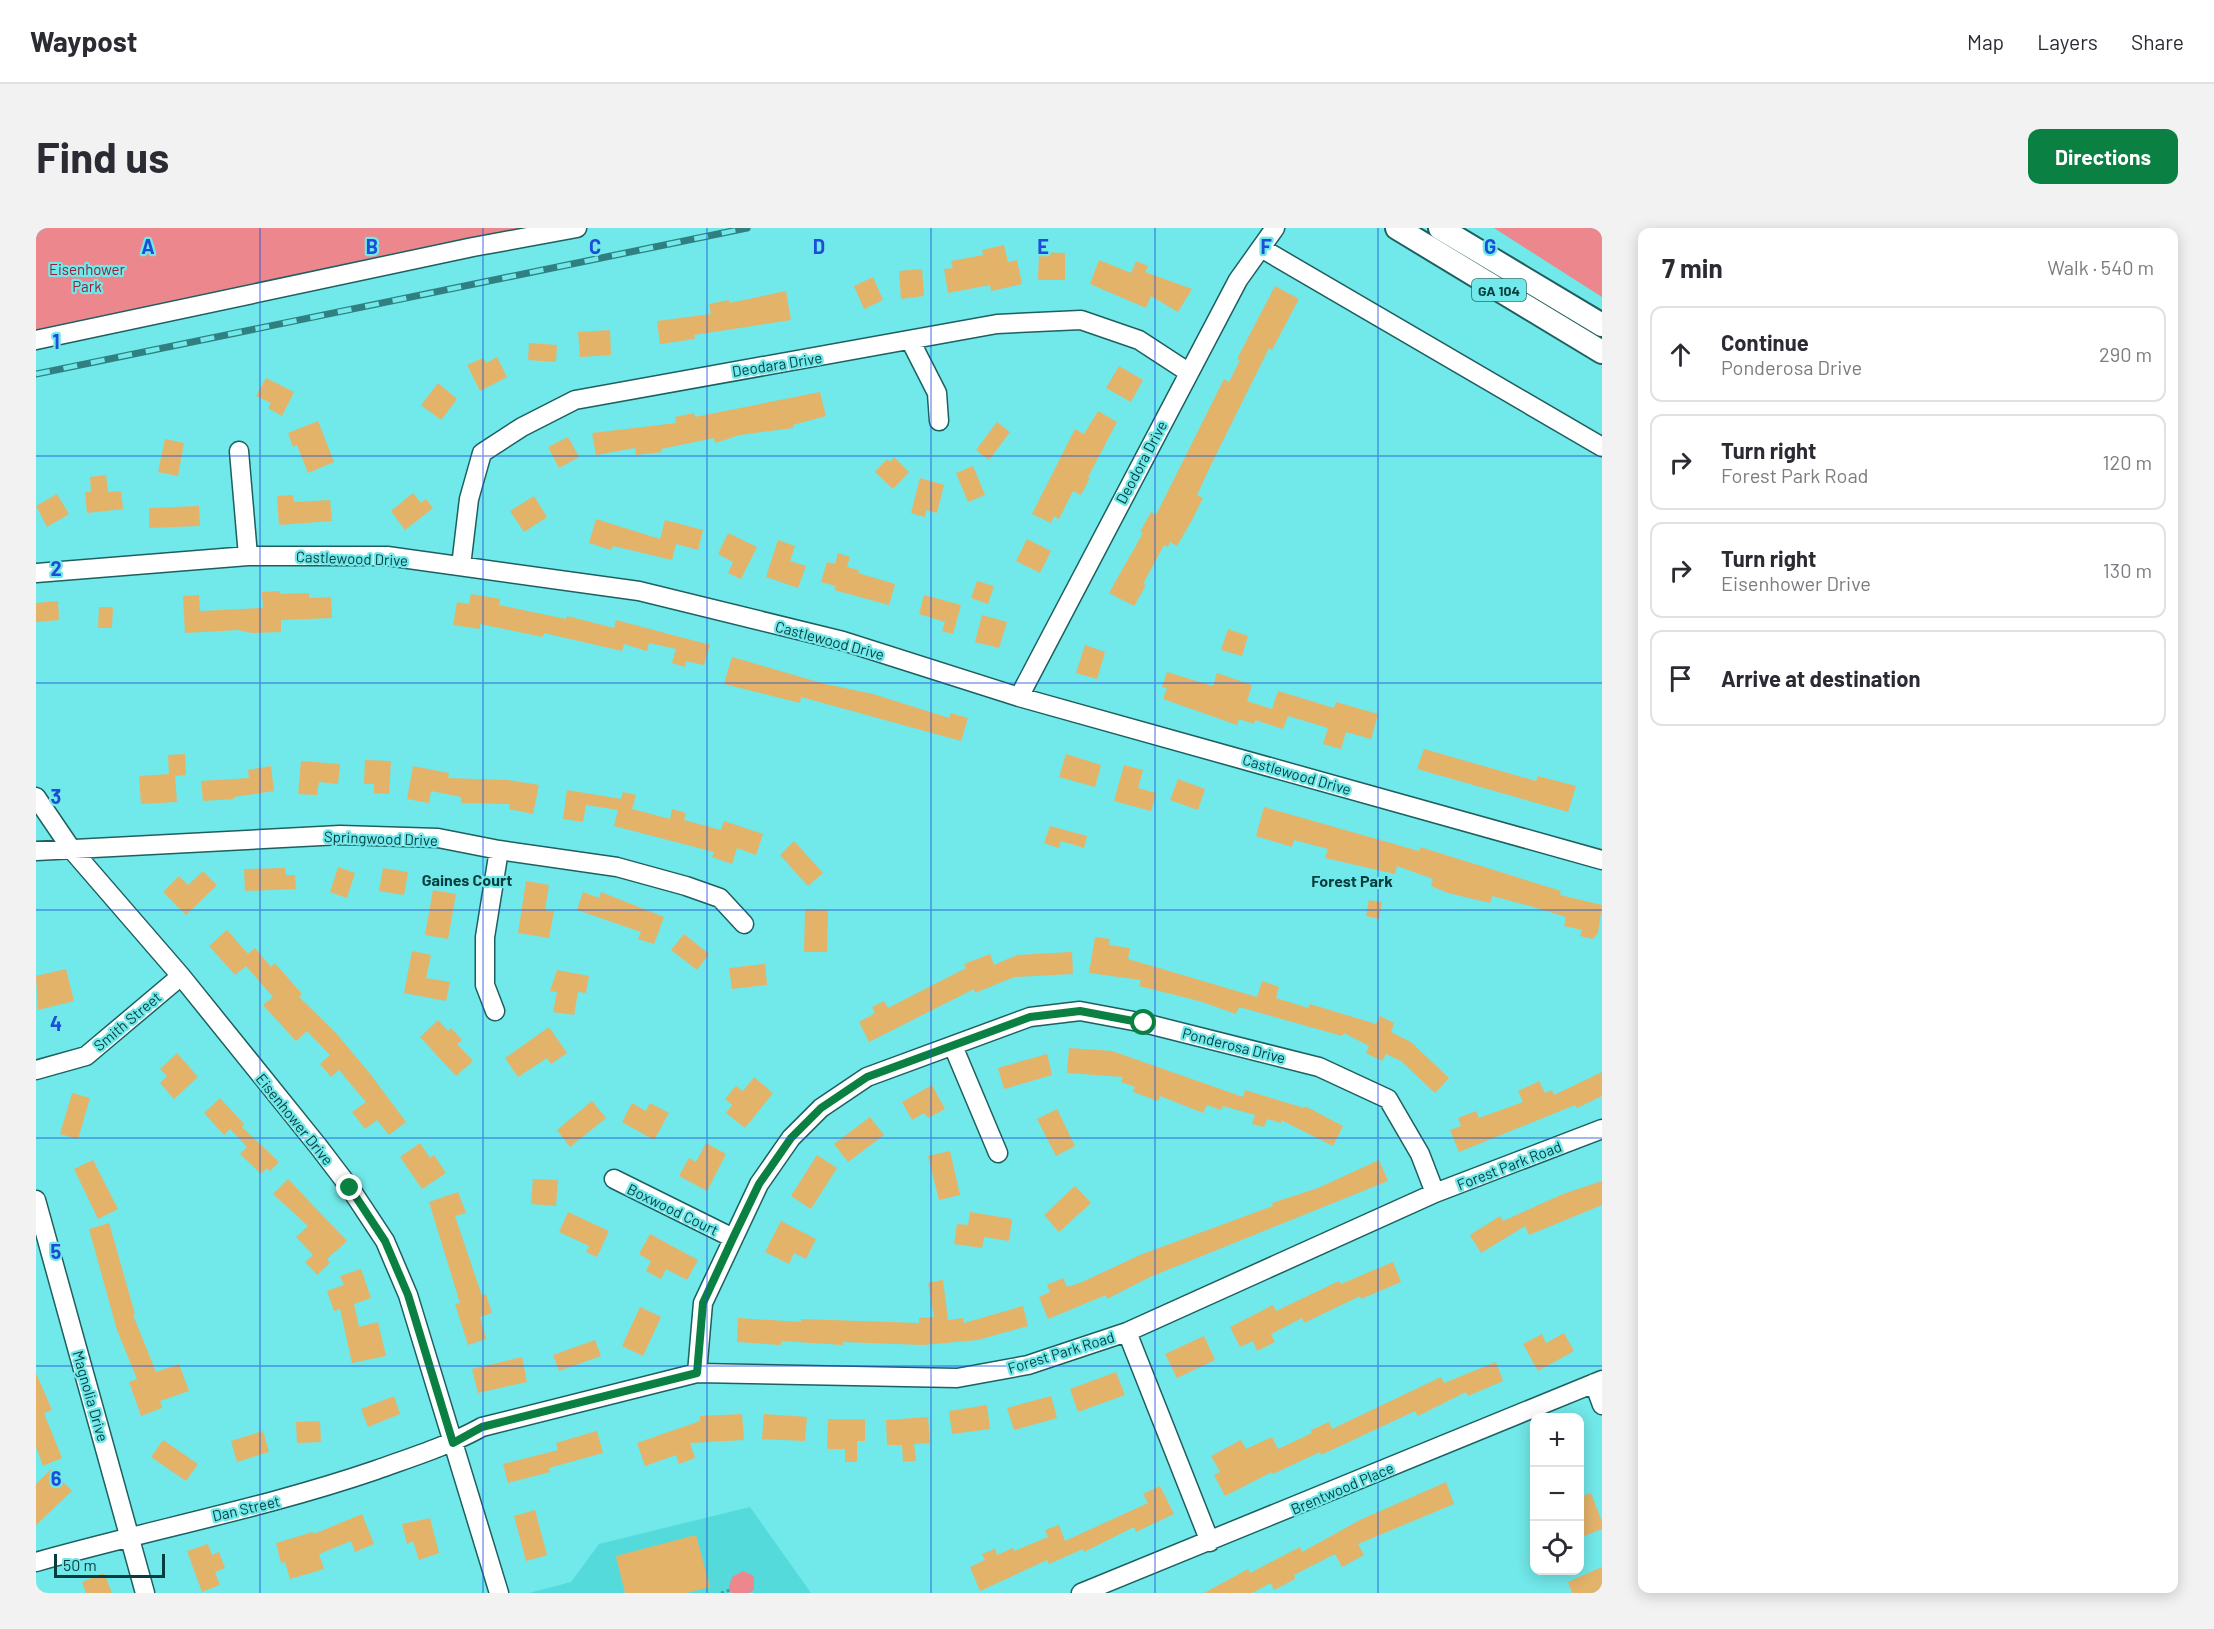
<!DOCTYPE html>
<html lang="en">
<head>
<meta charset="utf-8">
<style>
  :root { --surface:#fff; --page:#f2f2f3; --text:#2b2b33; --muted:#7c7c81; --line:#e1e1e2; --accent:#0b8043 }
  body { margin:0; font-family:Barlow,sans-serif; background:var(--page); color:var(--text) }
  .controls { position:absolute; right:18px; bottom:18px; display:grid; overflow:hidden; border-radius:12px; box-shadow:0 3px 15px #0003 }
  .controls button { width:54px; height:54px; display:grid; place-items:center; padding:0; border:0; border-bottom:2px solid var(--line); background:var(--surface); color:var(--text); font:30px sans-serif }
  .scale { position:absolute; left:18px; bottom:15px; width:111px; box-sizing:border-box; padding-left:6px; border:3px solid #063e3f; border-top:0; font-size:16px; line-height:21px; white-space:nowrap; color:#063e3f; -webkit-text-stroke:4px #71e8e9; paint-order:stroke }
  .stop { position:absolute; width:18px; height:18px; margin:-14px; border:4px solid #0b8043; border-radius:50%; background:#fff }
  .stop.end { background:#0b8043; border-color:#fff; box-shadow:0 2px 6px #0008 }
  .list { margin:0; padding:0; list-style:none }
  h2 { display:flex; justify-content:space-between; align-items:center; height:78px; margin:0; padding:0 24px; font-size:26px }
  h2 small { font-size:20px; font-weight:400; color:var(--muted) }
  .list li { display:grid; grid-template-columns:39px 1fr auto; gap:18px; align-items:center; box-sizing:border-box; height:96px; margin:0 12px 12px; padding:0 12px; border:2px solid var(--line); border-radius:12px }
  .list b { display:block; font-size:22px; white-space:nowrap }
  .list p { margin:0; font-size:20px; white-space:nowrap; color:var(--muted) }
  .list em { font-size:20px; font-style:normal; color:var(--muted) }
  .icon { flex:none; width:33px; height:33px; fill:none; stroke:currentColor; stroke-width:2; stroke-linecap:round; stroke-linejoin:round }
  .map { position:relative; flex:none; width:1566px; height:1365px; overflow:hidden; border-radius:12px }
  header { display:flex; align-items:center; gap:36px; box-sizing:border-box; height:84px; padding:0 30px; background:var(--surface); border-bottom:2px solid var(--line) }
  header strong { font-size:28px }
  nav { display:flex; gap:33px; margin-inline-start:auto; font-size:21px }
  .intro { display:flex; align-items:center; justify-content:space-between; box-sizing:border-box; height:144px; padding:0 36px }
  h1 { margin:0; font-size:42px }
  .button { padding:15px 27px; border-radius:12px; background:var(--accent); color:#fff; font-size:21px; font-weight:700 }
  main { display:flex; gap:36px; padding:0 36px }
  aside { flex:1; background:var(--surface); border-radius:12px; box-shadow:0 3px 15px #0003 }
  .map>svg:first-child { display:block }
  .built { fill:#55dadc }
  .green { fill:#ec878d }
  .building { fill:#e4b36a }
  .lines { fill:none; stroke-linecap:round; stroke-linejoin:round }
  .minor-casing { stroke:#1e5f60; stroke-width:21 }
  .major-casing { stroke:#1e5f60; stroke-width:26 }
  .path { stroke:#419b9c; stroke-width:3; stroke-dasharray:3 3; stroke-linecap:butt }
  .minor { stroke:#fff; stroke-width:18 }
  .major { stroke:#fff; stroke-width:22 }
  .rail-casing { stroke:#308081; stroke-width:7 }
  .rail { stroke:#71e8e9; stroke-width:4.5; stroke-dasharray:14; stroke-linecap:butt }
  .route { stroke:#0b8043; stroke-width:8 }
  .grid { fill:none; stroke:#1d4ed8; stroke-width:1.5; stroke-opacity:0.55 }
  .labels { text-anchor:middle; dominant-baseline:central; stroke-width:4.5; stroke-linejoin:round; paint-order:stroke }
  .shield { fill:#71e8e9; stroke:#267172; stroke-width:1.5 }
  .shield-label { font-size:14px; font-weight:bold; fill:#063e3f }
  .park-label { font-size:15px; fill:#991f36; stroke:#71e8e9 }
  .street-label { font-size:15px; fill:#063e3f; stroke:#71e8e9 }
  .neighbourhood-label { font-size:16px; font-weight:bold; fill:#063e3f; stroke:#71e8e9 }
  .grid-label { font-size:20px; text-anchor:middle; font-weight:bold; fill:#1d4ed8; stroke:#71e8e9; stroke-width:4.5; stroke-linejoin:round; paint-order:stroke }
</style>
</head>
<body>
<header>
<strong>Waypost</strong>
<nav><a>Map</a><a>Layers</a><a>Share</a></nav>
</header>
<div class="intro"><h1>Find us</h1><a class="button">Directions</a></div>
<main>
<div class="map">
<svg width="1566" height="1365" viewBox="0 0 1566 1365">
  <rect width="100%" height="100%" fill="#71e8e9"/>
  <path class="built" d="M714,1279L775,1365H493L535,1354L563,1316Z"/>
  <path class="green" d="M0,0H549L0,112Z
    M1458,0H1566V69Z
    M707,1343L718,1348V1362L713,1365H695L693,1359L696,1349Z"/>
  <path class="building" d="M968,17L972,34L981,32L986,56L955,63L954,57L912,65L908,41L917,40L915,33L947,27L946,22Z
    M1003,24L1029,25V52H1002Z
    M1063,32L1095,45L1100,33L1112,38L1109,44L1156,61L1142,84L1115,68L1110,80L1054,56Z
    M886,41L888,68L865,71L863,43Z
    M837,49L847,72L828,81L818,58Z
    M1239,58L1263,71L1236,122L1233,120L1173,241L1161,267L1167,270L1156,292L1141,318L1134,314L1132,319L1128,317L1107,356L1110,357L1098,378L1073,365L1107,305L1104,304L1115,284L1120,287L1188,151L1193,154L1204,132L1201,131Z
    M750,63L755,92L658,107L659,111L624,116L621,93L675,86L673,76L693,72V75Z
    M574,102L575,127L544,129L542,104Z
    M493,115L521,117L520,134L492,132Z
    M461,129L471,149L444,163L431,137L447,130L450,135Z
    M1083,138L1107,152L1095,174L1070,160Z
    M230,150L258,164L246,188L232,180L235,175L220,168Z
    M402,155L421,171L405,192L385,177Z
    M784,164L790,188L757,197V200L704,207L679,215L678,210L625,221L626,224L600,227L599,220L560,227L556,205L640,195L639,189L658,185L659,189Z
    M1062,183L1081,194L1052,249L1054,250L1045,267L1037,263L1023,291L1018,288L1015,295L996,286L1039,201L1048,206Z
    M282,193L298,234L272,245L261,217L257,219L252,205Z
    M961,194L974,204L953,232L940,222Z
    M532,209L543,229L523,240L512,219Z
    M129,211L148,215L142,248L122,244Z
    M858,229L873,244L857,261L839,244L851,231L854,234Z
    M937,238L949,267L932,274L920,245Z
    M70,247L72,264L85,263L87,281L51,285L49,264H55L54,249Z
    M884,250L908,257L901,285L890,282L889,289L875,285Z
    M377,265L385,275L390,271L397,280L369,302L355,283Z
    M21,266L33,286L11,299L0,278Z
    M257,267L258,274L294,272L296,293L243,297L241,268Z
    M498,268L511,289L488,304L474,283Z
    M163,278L164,298L113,300V280Z
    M560,291L624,311L629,292L667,302L662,322L640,316L636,332L577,318L575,322L553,315Z
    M692,305L721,319L705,351L692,345L697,334L682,326Z
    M991,311L1015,323L1004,345L980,333Z
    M742,312L759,318L754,333L770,338L762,360L730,349Z
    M802,325L814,329L811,339L823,342L822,345L859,356L853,377L798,362L800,358L785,354L791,334L799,336Z
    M941,353L958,358L952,376L935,370Z
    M244,363V366L273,365V370L295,369L296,390L245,392V404L216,405L202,402L149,405L147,368L163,367L164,383L227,380L226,364Z
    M435,366L464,371L463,377L530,391L531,388L578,400L580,392L674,417L668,437L650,433L649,439L636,435L640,421L613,415L611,423L588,416L586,423L508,405L507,409L444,396V401L417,397L421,374L433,376Z
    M888,367L925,377L917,406L906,403L909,394L883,386Z
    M22,373L23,392L0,394V375Z
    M63,379H77L76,400H62Z
    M946,387L971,394L963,420L939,414Z
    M1192,401L1212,408L1206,428L1185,422Z
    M1049,417L1069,424L1061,451L1040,445Z
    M696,429L789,456L837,466L913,490L915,485L932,490L925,513L765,469L764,475L688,456Z
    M1131,444L1177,458L1181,445L1216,457L1211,473L1236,481L1242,463L1298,480L1300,474L1342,486L1335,511L1310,504L1305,521L1287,516L1292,500L1252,488L1247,501L1219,492L1218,496L1203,491L1201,497L1127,471L1131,460L1126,459Z
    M1388,521L1500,553L1502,548L1540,558L1532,584L1381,541Z
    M149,526L150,547L139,548L141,574L105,576L103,548L133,546L132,527Z
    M1030,526L1065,537L1059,559L1023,549Z
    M329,532L355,533L353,566L338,565V556H328Z
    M265,533L304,536L302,556L283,554L281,567L262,566Z
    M1088,537L1107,542L1102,560L1120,565L1115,583L1078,573Z
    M235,538L238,563L198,569V571L167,573L165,553L213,550L212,542Z
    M377,538L413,545L412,550L472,552L503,557L497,586L473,581L474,576L425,575V569L395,563L393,575L371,571Z
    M1142,551L1169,561L1162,582L1134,572Z
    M531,562L585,571L587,564L600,567L596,581L634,591L636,581L650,585L648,592L685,602L688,593L727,606L720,627L701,620L696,636L676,629L678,624L578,598L582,582L550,577L547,594L527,591Z
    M1228,579L1383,623L1384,619L1525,663L1524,667L1566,677L1562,705L1557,711L1544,708L1546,702L1528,698L1530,689L1494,678L1456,668L1454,675L1412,665L1395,658L1397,651L1361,638L1359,646L1289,630L1292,621L1258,612L1256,619L1220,608Z
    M1014,598L1051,608L1048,620L1025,613L1023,620L1008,615Z
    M758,613L787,645L772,658L744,627Z
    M302,639L319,645L311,670L294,664Z
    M249,640L250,647H259L260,661L209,663L208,641Z
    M347,640L372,644L368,667L343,663Z
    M167,643L181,657L150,687L127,664L143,648L152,657Z
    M490,653L513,657L509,682L518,683L513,710L482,705Z
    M397,662L420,666L412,711L389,707Z
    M547,664L563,670L565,664L628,689L618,716L602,711L605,704L541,682Z
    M1333,672L1346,674L1343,691L1330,688Z
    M769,681L792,682L791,724H768Z
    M191,702L212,726L219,720L235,739L239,735L266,766L263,769L300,805L335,847L370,894L353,907L341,892L329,901L316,884L330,874L303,842L295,849L284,836L294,827L271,803L260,813L227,777L237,769L210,738L199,747L173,718Z
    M648,706L673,726L661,742L635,722Z
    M1059,709L1074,711L1073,717L1094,720L1092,731L1221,769L1226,753L1243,759L1240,770L1272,780L1274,776L1340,796L1344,788L1358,795L1355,804L1375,814L1413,850L1399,865L1365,833L1350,826L1346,833L1330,825L1333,818L1308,805L1306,808L1203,779L1200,786L1163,773L1103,758L1105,752L1053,745Z
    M376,723L395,727L390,750L414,754L410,773L368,765Z
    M1036,724L1037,746L978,749L939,765L938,761L833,814L823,794L839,785L836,779L848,773L852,780L930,740L928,736L954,726L958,737L981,727Z
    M729,736L731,757L696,761L693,740Z
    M30,741L38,773L2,782L0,748Z
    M521,742L553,748L550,765L542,764L538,787L517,784L521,764L514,763Z
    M402,792L412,803L415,800L426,812L421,816L437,833L420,848L384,809Z
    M513,799L531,825L515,836L511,830L482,849L469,830Z
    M1033,820L1076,823L1207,869L1209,862L1268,880L1269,878L1307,898L1297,918L1245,892V895L1231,891L1228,899L1216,896L1219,887L1187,878L1185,882L1171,877L1167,885L1124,868L1122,873L1097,864L1099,859L1085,854L1087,849L1031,845Z
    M141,825L162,849L138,871L124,855L131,848L124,841Z
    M1011,826L1016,847L968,861L962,840Z
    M1566,844V868L1541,880L1539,877L1423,924L1414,902L1425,898L1422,890L1440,883L1443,890L1487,874L1482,863L1503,853L1509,865L1516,862L1518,867Z
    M718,849L737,865L709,900L690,885L696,877L689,871L700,858L707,863Z
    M896,857L909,881L892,890L888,885L876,892L866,874Z
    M36,865L54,870L42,911L24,906Z
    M184,870L208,896L206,899L243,934L234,943L231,940L225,946L204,926L211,919L194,901L188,907L168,885Z
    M556,873L570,890L534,919L521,902Z
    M596,875L610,883L614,875L633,885L618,912L586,894Z
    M1021,881L1039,918L1020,928L1001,891Z
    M834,889L848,907L812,934L798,916Z
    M384,915L394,930L398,927L410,945L386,961L364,929Z
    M670,915L690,926L671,963L643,948L653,930L660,934Z
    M914,923L924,967L903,972L892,928Z
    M781,927L801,940L775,981L755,968Z
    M57,932L82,981L62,991L38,941Z
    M1343,932L1352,953L1114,1049L1071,1071L1070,1067L1012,1091L1003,1069L1014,1064L1011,1057L1027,1050L1031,1059L1044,1055L1104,1027L1237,978L1236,975L1282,960Z
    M252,951L311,1013L291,1031L294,1035L281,1047L269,1034L277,1027L260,1009L272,998L237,966Z
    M497,951L522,952L520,978L495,976Z
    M1566,953V977L1493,1007L1489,998L1445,1025L1434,1007L1464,988L1467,993L1527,966Z
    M1039,958L1055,975L1023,1004L1008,987Z
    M422,964L430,985L419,988L446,1068L450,1066L456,1085L444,1089L450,1111L432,1117L419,1076L424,1075L393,974Z
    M532,984L573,1003L561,1029L550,1024L553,1018L523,1004Z
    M934,984L976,991L973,1013L948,1009L946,1020L918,1016L921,996L932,997Z
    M745,993L780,1011L770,1031L758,1025L753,1036L729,1024Z
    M73,995L99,1086L97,1087L120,1144L143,1136L153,1163L124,1173L126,1180L105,1188L93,1154L101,1151L81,1102L53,1001Z
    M614,1006L662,1032L651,1052L630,1041L625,1051L610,1043L615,1033L603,1026Z
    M1357,1034L1365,1054L1325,1071L1324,1068L1268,1095L1266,1090L1235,1106L1239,1114L1221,1123L1217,1113L1204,1119L1194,1099L1237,1077L1240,1083L1303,1053L1305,1056Z
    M325,1041L335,1070L318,1076L323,1099L342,1094L350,1128L316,1135L304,1081L298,1083L291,1063L308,1057L304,1048Z
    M907,1052L912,1092L927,1090L928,1095L987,1078L992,1098L942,1112L887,1117L807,1114V1117L745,1113V1117L701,1114L702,1090L765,1094V1091L883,1095V1090L898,1089L892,1055Z
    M604,1079L625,1089L607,1128L586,1118Z
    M1528,1105L1538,1123L1502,1143L1487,1116L1506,1106L1510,1115Z
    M1168,1108L1179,1132L1141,1150L1129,1126Z
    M559,1112L565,1128L523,1143L517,1127Z
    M486,1129L491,1154L442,1165L436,1141Z
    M1460,1134L1467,1153L1432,1168L1430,1164L1382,1188L1379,1183L1285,1227L1284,1224L1237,1246L1236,1244L1189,1268L1178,1247L1184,1244L1175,1228L1205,1212L1210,1221L1236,1209L1242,1221L1276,1205L1275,1202L1293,1194L1296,1201L1405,1149L1408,1155Z
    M1080,1144L1089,1167L1042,1184L1034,1161Z
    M0,1145L16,1182L8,1185L26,1230L7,1238L0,1219Z
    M358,1168L364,1186L332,1199L325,1181Z
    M1015,1168L1021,1190L978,1202L971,1180Z
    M951,1177L954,1201L916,1206L913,1183Z
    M706,1186L708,1212L654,1215L659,1230L643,1236L640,1227L609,1238L601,1215L664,1193V1188Z
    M728,1186L771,1189L769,1213L726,1211Z
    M892,1189L894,1215L878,1216L880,1233L867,1234L866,1217H851L850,1192Z
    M792,1191H829V1213H821V1234H809V1221H791Z
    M284,1193L285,1214L261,1215L260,1194Z
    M227,1203L233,1224L201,1234L195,1213Z
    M561,1203L567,1225L513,1240L514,1244L472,1255L467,1236L522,1222L520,1215Z
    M127,1212L162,1236L150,1253L115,1229Z
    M15,1241L36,1263L0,1297V1256Z
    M1410,1254L1418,1276L1322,1316L1328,1327L1306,1339L1299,1326L1258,1347L1259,1351L1238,1362L1235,1355L1216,1365H1168L1212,1341L1214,1345L1264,1319L1266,1324L1324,1292Z
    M1124,1258L1138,1286L1100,1304L1098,1299L1048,1324L1047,1321L1013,1336L1011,1332L944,1363L934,1339L949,1332L946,1326L959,1321L961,1327L977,1320L978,1323L1012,1309L1009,1302L1023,1297L1029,1313L1112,1275L1107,1266Z
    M1555,1265L1566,1294V1301L1548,1308L1544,1298V1269Z
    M499,1282L511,1327L490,1333L478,1288Z
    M326,1286L338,1316L319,1324L315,1313L283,1326L288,1341L254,1351L249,1334L245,1335L240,1315L277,1304L278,1306Z
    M394,1290L403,1325L383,1332L377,1313L371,1316L366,1296Z
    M660,1307L674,1359L651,1365H589L580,1328Z
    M172,1316L176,1327L183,1324L189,1340L179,1344L184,1357L166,1364L151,1323Z
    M1566,1339V1365H1536L1532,1354Z
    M68,1345L76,1365H50L46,1354Z"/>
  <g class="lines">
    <g class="minor-casing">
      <path id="minor" d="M1225,20L1566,219
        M0,112L437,19L541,0
        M874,112L901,165L903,193
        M203,223L212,328
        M425,338L433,271L446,225L486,199L539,172L961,96L1045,92L1103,112L1152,144
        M0,345L212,328H351L603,363L807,413L983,469L1566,632
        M983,469L1202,52L1239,0
        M0,569L36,622L145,748L282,918L314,960L349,1013L372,1067L463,1365
        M0,623L304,607L402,610L463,622L581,639L650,658L684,670L708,696
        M459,783L449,757V709L463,622
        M917,818L962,925
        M0,842L50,828L145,748
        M578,951L697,1010
        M0,972L109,1365
        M1091,1104L1174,1314
        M661,1145L667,1075L723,956L755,910L785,880L831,849L994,789L1044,783L1108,795L1283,839L1352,871L1384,926L1399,965
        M1558,1155L1566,1177
        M0,1334C113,1302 229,1280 340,1242C376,1229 412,1218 446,1199L661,1145L921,1150L992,1137L1091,1104L1399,965L1566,901
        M1045,1365L1566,1152"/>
    </g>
    <g class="major-casing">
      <path id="major" d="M1361,0L1566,124
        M1404,0L1566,97"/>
    </g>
    <path class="path" d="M685,1365L694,1362"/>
    <use href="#minor" class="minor"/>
    <use href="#major" class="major"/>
    <g class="rail-casing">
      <path id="rail" d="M0,146L711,0"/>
    </g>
    <use href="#rail" class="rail"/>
  </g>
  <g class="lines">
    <path class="route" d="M314,960L349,1013L372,1067L417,1215L446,1199L661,1145L667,1075L697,1010L723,956L755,910L785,880L831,849L994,789L1044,783L1108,795"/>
  </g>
  <path class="grid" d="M224,0V1365M447,0V1365M671,0V1365M895,0V1365M1119,0V1365M1342,0V1365M0,228H1566M0,455H1566M0,682H1566M0,910H1566M0,1138H1566"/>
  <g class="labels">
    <rect class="shield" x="1436" y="51" width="54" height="22" rx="4.5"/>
    <g class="shield-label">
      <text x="1463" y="62">GA 104</text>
    </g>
    <g class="park-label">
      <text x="51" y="41">Eisenhower<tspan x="51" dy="17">Park</tspan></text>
    </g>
    <g class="street-label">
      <text transform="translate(741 136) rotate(-9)">Deodara Drive</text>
      <text transform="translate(1105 234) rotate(-62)">Deodora Drive</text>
      <text transform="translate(316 330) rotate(2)">Castlewood Drive</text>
      <text transform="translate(794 412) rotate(15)">Castlewood Drive</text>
      <text transform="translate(1261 546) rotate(16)">Castlewood Drive</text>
      <text transform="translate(345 610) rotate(2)">Springwood Drive</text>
      <text transform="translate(91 793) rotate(-40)">Smith Street</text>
      <text transform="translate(1198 817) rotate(14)">Ponderosa Drive</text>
      <text transform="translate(259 891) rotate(51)">Eisenhower Drive</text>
      <text transform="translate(1473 937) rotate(-21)">Forest Park Road</text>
      <text transform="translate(637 981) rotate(26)">Boxwood Court</text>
      <text transform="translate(1025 1124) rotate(-17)">Forest Park Road</text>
      <text transform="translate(55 1168) rotate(74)">Magnolia Drive</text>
      <text transform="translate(1306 1260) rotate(-23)">Brentwood Place</text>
      <text transform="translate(210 1280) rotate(-13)">Dan Street</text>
    </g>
    <g class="neighbourhood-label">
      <text x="431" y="651">Gaines Court</text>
      <text x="1316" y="652">Forest Park</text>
    </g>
  </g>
  <g class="grid-label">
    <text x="112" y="26">A</text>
    <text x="336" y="26">B</text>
    <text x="559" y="26">C</text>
    <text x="783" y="26">D</text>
    <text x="1007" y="26">E</text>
    <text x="1230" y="26">F</text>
    <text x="1454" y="26">G</text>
    <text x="20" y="121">1</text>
    <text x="20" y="348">2</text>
    <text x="20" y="576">3</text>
    <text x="20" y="803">4</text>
    <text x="20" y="1031">5</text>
    <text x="20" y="1258">6</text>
  </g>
</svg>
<div class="controls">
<button>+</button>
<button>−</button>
<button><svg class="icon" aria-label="locate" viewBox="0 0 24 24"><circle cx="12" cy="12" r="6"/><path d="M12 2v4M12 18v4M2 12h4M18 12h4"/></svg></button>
</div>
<div class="scale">50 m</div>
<div class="stop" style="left:1108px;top:795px"></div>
<div class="stop end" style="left:314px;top:960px"></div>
</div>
<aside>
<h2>7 min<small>Walk · 540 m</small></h2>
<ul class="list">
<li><svg class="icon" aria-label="ahead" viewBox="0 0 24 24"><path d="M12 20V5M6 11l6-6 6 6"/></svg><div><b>Continue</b><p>Ponderosa Drive</p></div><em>290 m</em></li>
<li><svg class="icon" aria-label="right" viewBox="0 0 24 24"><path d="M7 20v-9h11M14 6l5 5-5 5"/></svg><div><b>Turn right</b><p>Forest Park Road</p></div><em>120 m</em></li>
<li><svg class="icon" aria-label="right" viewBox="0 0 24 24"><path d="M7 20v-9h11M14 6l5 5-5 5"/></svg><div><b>Turn right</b><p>Eisenhower Drive</p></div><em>130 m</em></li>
<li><svg class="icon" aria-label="arrive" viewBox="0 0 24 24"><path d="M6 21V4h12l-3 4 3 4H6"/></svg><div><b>Arrive at destination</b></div></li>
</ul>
</aside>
</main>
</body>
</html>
